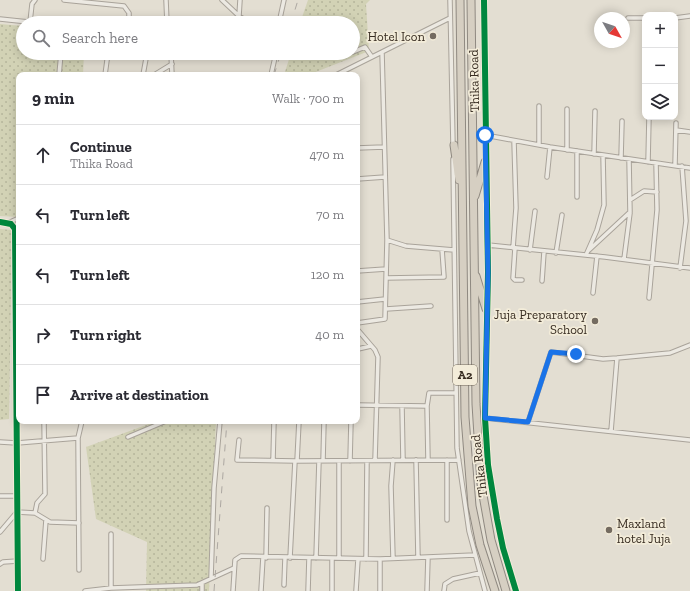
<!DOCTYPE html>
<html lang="en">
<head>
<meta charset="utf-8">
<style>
  :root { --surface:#fff; --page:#f2f2f3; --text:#2b2b33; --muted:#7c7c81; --line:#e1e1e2 }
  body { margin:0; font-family:"Zilla Slab",serif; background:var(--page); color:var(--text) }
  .controls { position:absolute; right:12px; top:12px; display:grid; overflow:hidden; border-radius:8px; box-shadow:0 2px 10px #0003 }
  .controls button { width:36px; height:36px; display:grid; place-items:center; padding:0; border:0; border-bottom:1px solid var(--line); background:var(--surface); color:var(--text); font:20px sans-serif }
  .compass { position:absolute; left:594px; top:12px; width:36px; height:36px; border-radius:50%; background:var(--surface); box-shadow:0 2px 10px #0003; rotate:130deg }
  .stop { position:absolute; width:12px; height:12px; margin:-9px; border:3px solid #1a73e8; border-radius:50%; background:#fff }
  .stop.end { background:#1a73e8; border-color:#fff; box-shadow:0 1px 4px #0008 }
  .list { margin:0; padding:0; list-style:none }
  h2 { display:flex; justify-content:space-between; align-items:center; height:52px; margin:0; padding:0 16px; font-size:17px }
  h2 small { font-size:13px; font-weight:400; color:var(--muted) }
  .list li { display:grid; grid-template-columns:26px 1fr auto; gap:12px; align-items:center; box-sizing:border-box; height:60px; padding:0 16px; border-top:1px solid var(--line) }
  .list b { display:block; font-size:15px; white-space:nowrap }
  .list p { margin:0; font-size:13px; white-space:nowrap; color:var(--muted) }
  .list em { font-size:13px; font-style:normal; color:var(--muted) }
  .icon { flex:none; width:22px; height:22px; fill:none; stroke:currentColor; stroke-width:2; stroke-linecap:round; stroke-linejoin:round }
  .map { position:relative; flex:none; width:690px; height:591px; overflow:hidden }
  .search { position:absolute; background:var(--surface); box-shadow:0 2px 10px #0003; left:16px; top:16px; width:344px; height:44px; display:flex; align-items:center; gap:10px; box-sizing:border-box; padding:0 14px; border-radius:22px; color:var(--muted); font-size:15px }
  .panel { position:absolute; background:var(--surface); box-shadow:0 2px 10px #0003; left:16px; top:72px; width:344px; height:352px; border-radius:8px }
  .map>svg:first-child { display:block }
  .park { fill:url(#park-dots) }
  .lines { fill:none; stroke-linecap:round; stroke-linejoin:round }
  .street-casing { stroke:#a9a39a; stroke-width:5.5 }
  .highway-casing { stroke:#8f8981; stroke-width:9 }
  .street { stroke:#ece9e2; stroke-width:3.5 }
  .highway { stroke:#d6cfc2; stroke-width:7 }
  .rail { stroke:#ada8a2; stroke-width:1; stroke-dasharray:7 7; stroke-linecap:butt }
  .cycleway-casing { stroke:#f3ecd9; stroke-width:8 }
  .cycleway { stroke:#00873e; stroke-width:6 }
  .route { stroke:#1a73e8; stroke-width:5 }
  .poi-dot { fill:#746b60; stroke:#f3ecd9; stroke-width:1.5 }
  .labels { text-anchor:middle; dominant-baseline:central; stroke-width:3.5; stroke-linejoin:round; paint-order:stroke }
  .shield { fill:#f3ecd9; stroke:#706659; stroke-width:1 }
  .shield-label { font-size:12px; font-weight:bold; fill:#382d22 }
  .poi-label { font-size:13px; fill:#382d22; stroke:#f3ecd9; text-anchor:end }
  .street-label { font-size:13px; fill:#382d22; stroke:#f3ecd9 }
</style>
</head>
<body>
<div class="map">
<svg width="690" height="591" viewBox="0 0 690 591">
  <defs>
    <pattern id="park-dots" width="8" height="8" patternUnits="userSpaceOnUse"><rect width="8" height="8" fill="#d2d2b5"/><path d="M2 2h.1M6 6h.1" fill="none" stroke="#b5b59b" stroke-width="1.8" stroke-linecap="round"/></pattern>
  </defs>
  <rect width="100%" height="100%" fill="#e3ded2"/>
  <path class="park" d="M308,0H370L366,4L369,51L308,75H284L291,53H353V23H300Z
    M0,24L23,26V53H84L83,75H19V217L0,216Z
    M0,229L12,230L9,419L0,420Z
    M157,421H216L209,591H146L147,542L96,519L86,447Z"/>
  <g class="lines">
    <g class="street-casing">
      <path id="street" d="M64,0L124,6L129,13V23
        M166,0L167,23
        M222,0L239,16L250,23
        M450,0L453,145
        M484,0L485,163
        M239,16L240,0
        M628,18H645
        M675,18L690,16
        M0,19L38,23
        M30,22L32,4L35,0
        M279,23L284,0
        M353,52L365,47L372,57
        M382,52L387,240L406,246L454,250
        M171,53L172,75
        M345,55L350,53
        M59,75L61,53
        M105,75L108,53
        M143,75L147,53
        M154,75L172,64
        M271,75L276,53
        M336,75L450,18
        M676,130L690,132
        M485,135L550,147L690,168
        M539,145V106
        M357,148L384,147
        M567,150V109
        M577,151V197
        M594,154L595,111
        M621,158L622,121
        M453,159L457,448L469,531L485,591
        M648,162L649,117
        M675,165L676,123
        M485,169L488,245L487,303
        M547,177L550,147
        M357,179L385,177
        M630,200L644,191L657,192
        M0,222L11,224L15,229L18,591
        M8,223L19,218
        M488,245L605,257L690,268
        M513,248L516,208L514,141
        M515,248L513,278L515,280H522
        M530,250L535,211
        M589,250L630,212L629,159
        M556,253L562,215
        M586,255L597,230L604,205L603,155
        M624,259L630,213
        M680,268L686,221L682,166
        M357,271L386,269
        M386,278L444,277L442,249
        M542,281L544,252
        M593,293L597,256
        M649,298L657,210L656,163
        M357,302L385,299
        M386,309L431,306
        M486,309L485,418L488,465L497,519L503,548L516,591
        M357,323L385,319L387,240
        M357,329L375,350L378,357L375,460
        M358,349L371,346
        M357,405L427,406L429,393H455
        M402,406L403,460
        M427,406L428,460
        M485,418L690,440
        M528,422L551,352L603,359L617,358L670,353L690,345
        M611,431L617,358
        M128,437L166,421
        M78,438L79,570
        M239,440L237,460L295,461L459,460
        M0,442L17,443L78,438L82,421
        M273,460L274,421
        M416,460L418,557
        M447,460V520
        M297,461L299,421
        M323,461L324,421
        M339,461V558
        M350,461L351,421
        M0,496H17
        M35,513L37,503L45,494L44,421
        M0,532L17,512L35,513L50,522L79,523
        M266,558L267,508
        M290,558L295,461
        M316,558L319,461
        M393,558L391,486L393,460
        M43,559L46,520
        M366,559L367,461
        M0,564L3,562L18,561
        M211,578L214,488L220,421
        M202,583V591
        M284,585L285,558
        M111,588V534
        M85,591L111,588L197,585L234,568
        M233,591L235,560L241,556L380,559L475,555
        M261,591L263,557
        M308,591L309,558
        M332,591V558
        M356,591L358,559
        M380,591V559
        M427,591L428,557
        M444,591L445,584L453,579L480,573"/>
    </g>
    <g class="highway-casing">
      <path id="highway" d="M460,0L465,417L472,506L480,545L495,591
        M471,0L476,404L481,484L491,540L506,591
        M454,145L459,180
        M475,196L485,162
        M476,276L486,309"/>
    </g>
    <use href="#street" class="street"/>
    <use href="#highway" class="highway"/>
    <path class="rail" d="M291,23L298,0
      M274,75L281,53
      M214,591L227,421"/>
    <g class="cycleway-casing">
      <path id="cycleway" d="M484,0L488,272L485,418L488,465L497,519L503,548L516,591
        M0,222L11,224L15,229L18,591"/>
    </g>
    <use href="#cycleway" class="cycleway"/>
  </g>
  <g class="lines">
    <path class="route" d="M485,135L488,272L485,418L528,422L551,352L576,354"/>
  </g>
  <g class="poi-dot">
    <circle cx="433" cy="36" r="4"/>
    <circle cx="595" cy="321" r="4"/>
    <circle cx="609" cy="530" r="4"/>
  </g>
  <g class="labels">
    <rect class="shield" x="453" y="365" width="24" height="20" rx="3"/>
    <g class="shield-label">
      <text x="465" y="375">A2</text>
    </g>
    <g class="poi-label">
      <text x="425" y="36">Hotel Icon</text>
      <text x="587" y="314">Juja Preparatory<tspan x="587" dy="15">School</tspan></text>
      <text x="617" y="523" text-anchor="start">Maxland<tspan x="617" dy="15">hotel Juja</tspan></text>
    </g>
    <g class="street-label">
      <text transform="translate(474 81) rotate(-91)">Thika Road</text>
      <text transform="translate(479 466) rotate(-97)">Thika Road</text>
    </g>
  </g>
</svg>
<div class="controls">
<button>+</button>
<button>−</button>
<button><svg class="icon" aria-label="layers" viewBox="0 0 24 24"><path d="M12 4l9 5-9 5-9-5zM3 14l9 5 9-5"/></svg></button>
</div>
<svg class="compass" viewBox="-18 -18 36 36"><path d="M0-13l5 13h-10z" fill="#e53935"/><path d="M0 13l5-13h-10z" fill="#7c7c81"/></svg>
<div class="stop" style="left:485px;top:135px"></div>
<div class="stop end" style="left:576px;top:354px"></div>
<div class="search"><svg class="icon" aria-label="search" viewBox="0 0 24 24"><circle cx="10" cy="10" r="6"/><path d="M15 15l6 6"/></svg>Search here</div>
<section class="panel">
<h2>9 min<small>Walk · 700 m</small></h2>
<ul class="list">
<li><svg class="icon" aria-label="ahead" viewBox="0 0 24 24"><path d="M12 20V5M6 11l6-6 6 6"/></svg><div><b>Continue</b><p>Thika Road</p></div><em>470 m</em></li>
<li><svg class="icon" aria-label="left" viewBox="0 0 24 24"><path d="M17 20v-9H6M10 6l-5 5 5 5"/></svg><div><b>Turn left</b></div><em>70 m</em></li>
<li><svg class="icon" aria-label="left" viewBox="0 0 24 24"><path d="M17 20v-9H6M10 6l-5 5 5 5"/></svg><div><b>Turn left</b></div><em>120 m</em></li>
<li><svg class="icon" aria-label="right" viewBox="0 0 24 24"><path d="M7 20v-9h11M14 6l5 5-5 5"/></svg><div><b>Turn right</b></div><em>40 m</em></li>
<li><svg class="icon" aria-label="arrive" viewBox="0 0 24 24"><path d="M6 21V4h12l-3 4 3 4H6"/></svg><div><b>Arrive at destination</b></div></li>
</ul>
</section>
</div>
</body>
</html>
